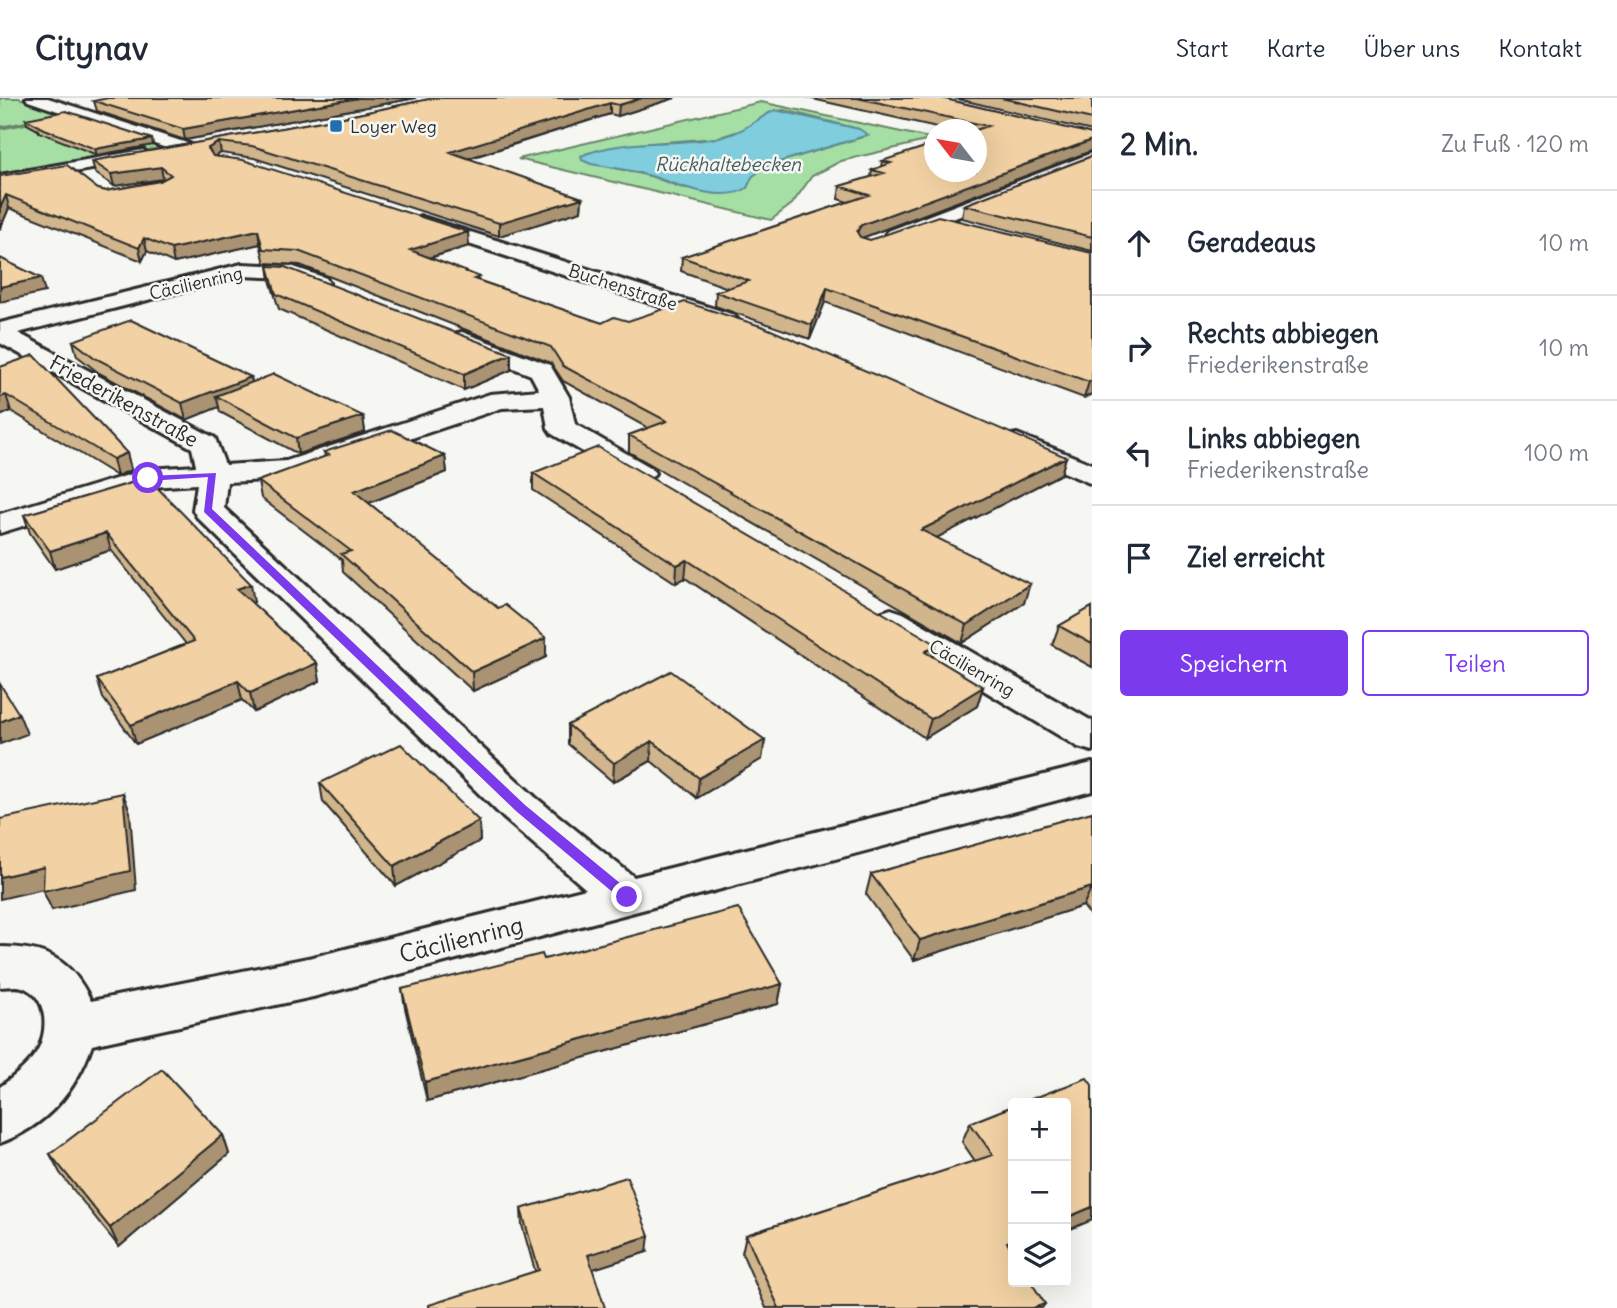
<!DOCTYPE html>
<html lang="de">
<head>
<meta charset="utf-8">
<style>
  :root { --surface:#fff; --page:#f2f2f3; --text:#1f2937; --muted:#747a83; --line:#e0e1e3; --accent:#7c3aed }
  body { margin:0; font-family:Delius,sans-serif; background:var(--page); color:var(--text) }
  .controls { position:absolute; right:21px; bottom:21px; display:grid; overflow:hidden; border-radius:7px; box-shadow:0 7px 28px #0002 }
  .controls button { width:63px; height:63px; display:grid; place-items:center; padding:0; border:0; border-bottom:2px solid var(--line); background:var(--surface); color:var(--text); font:35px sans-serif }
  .compass { position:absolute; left:924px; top:21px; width:63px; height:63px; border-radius:50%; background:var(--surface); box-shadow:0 7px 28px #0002; rotate:301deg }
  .stop { position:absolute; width:21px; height:21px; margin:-16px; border:5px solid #7c3aed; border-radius:50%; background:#fff }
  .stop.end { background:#7c3aed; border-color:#fff; box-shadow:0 2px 7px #0008 }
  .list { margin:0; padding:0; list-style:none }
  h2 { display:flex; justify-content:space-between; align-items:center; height:91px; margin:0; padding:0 28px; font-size:30px }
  h2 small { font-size:23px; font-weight:400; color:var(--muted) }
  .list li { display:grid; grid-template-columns:46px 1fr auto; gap:21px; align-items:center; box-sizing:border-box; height:105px; padding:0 28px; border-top:2px solid var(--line) }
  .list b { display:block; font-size:26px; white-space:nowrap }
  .list p { margin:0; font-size:23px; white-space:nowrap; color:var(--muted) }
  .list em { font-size:23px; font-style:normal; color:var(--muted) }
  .actions { display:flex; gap:14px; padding:21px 28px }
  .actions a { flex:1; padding:16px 0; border:2px solid var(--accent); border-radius:7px; text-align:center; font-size:24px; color:var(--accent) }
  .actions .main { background:var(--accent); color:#fff }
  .icon { flex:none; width:38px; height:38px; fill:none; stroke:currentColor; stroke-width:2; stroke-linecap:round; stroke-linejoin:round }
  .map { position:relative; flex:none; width:1092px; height:1210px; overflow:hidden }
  header { display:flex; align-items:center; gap:42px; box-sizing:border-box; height:98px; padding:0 35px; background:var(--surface); border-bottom:2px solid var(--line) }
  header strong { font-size:33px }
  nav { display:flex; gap:38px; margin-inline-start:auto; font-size:24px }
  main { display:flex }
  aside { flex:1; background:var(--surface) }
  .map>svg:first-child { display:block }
  .green { fill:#a6dfa4; stroke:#688568; stroke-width:2; fill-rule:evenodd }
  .water { fill:#7fcddd; stroke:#5d8c96; stroke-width:2 }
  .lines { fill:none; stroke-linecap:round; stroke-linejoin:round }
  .minor-casing { stroke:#2b2b2b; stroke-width:6 }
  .minor { fill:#f6f6f2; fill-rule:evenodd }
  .wall { fill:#d0b58d; stroke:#2b2b2b; stroke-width:2 }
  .shaded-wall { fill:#a99373; stroke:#2b2b2b; stroke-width:2 }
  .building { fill:#f2d2a4; stroke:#2b2b2b; stroke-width:2 }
  .route { fill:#7c3aed }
  .poi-dot { fill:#1f6fb2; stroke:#f6f6f2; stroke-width:2.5 }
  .labels { text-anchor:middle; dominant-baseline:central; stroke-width:5; stroke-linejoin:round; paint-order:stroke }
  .far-poi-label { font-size:18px; fill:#2b2b2b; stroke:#f6f6f2; text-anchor:start }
  .far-street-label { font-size:18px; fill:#2b2b2b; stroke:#f6f6f2 }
  .far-water-label { font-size:19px; font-style:italic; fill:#445c60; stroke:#f6f6f2 }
  .street-label { font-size:21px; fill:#2b2b2b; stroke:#f6f6f2 }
  .near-street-label { font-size:24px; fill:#2b2b2b; stroke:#f6f6f2 }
</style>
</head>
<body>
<header>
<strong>Citynav</strong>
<nav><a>Start</a><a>Karte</a><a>Über uns</a><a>Kontakt</a></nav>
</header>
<main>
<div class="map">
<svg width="1092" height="1210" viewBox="0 0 1092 1210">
  <rect width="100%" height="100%" fill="#f6f6f2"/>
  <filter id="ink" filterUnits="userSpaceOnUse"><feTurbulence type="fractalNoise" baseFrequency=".0143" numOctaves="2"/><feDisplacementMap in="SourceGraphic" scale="14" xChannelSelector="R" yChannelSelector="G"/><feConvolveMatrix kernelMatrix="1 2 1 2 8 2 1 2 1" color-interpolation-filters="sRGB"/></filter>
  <g filter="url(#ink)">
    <path class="green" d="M0,0H19L67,16L0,29Z
      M761,4L934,41L841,63L812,78L792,106L771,122L518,61ZM784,12L859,31L863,39L766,68L720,95L680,89L650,78L610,69L588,55L638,46L717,40L742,32L771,14Z
      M71,17L165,49L0,78V31Z"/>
    <path class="water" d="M775,12L859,31L868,37L766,68L752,79L747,90C722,106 676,86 651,78C632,72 611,69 591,66L582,62L581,58C625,39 676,49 722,39C743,35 756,21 775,12Z"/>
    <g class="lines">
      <g class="minor-casing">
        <path id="minor" d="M26,0H48L190,46L192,50L190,54H178L28,3Z
          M143,52L151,57L149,61L0,87V77Z
          M1092,55V66L902,141H888L885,137L888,133Z
          M420,118L734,217L738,222L734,227H718L413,128L410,124Z
          M242,166L291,168L326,180L329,185L326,190L318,192L288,180L242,178L18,235L215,340L225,367L286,363L490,296L539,292L531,277L453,246L450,241L453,236L462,234L550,267L569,299L575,326L650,369L655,375L650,381L640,384L630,381L552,336L548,330L544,308L502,310L289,381L227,384L224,410L535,699L634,779L1092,665V693L313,899L92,947C76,993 46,1028 0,1045V989C13,979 27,969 36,955C49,935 49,898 22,889C16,887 7,889 0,889V849C46,849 71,861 91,903L313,859L586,791L505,721L197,419L193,412L197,386L151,389L0,435V416L148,371L196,368L192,350L0,245V225Z
          M1017,336L1092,366V386L1007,350L1003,344L1007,338Z
          M891,511L903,515L1092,623V653L1078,649L879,529L873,522L879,515Z"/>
      </g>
      <use href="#minor" class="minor"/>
    </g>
    <path class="wall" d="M416,0L185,42L97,13L94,3Z
      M434,0H675L618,18L610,16L468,61L582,100L581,113L499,138L254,60L221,55L216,58L469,148L430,160L480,183L602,225L1066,359L1061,376L936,440L1024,505L962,545L629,354V337L648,330L563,283L551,265L300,167L265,165L260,146L174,165L147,153L142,163L9,110L0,131V78L98,91L106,93L160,83L164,81L114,88L95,75L92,63L339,20Z
      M808,0H941L1092,36V53H1091L862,140L870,142L1092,155V296L1084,300L825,204L810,241L715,208L716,194L728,190L681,173L682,159L848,104L838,101L840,88L871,79L872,72L881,69L882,63L976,74V32H950Z
      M954,0H1092V33Z
      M26,21L152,41L153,47L97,57L39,34L38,32L27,26Z
      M1092,58V153L962,120L964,107Z
      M268,168L511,256V272L464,292L279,211L270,182Z
      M73,243L251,279L252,284L363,318L365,334L298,356L220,314L219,309L186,322L99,275L77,258Z
      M0,269L127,355L131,372L117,378L11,313L0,318Z
      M324,354L445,358L447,374L369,405L546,559L473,593L343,474L342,462L261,400L258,383L325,359Z
      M533,375L933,559L983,589L977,608L925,640L685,480L676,485L533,392Z
      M148,380L254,504L252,505L317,565L320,583L254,614L242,602L136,646L103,600L97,581L186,546L111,452L55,471L30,435L24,417Z
      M1092,509V569L1052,547L1059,528Z
      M568,627L765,642L762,661L697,700L651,663L613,684L568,646Z
      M320,685L479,723L480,743L396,788L323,704Z
      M1092,714V816L1090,817L1083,808L914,862L866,796L871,776Z
      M544,861L782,886L778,906L427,1003L405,910L402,891Z
      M1013,1008V1184L1045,1206L1042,1210H766L742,1155L746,1137L975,1063L962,1044L970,1025Z
      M223,1037L229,1056L119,1149L60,1075L50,1056Z
      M521,1111L647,1154L592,1171L535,1173L522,1127Z"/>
    <path class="shaded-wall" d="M358,0H416L185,42L183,31Z
      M642,0H675L618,18L619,7Z
      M610,5V16L450,66V54Z
      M152,41L153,47L97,57L95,51Z
      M1092,42L1091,53L859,141L857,134L861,127Z
      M219,44L221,55L210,61L208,50Z
      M161,69L163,81L114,88L111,76Z
      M6,97L9,110L0,131V110Z
      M582,100L581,113L499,138V125Z
      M258,132L260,146L174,165L171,151Z
      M468,134L469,148L411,165L410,152Z
      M144,140L147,153L142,163L139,150Z
      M41,180L45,194L0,204V189Z
      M827,190L825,204L810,241L812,227Z
      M511,256V272L464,292V276Z
      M251,279L254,295L216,298L219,309L186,322L182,305Z
      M1092,282V296L1084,300L1089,284Z
      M6,297L11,313L0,318V299Z
      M363,318L365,334L298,356L296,340Z
      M127,355L131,372L117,378L113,361Z
      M445,358L447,374L356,410L354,393Z
      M1066,359L1061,376L917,450L921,432Z
      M106,435L111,452L55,471L50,453Z
      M687,462L685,480L676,485L677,467Z
      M251,486L254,504L241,509L237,491Z
      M1030,486L1024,505L962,545L967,527Z
      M546,540V559L473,593L472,574Z
      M936,546L931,565L925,554Z
      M317,565L320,583L254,614L250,595Z
      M238,583L242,602L136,646L131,627Z
      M983,589L977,608L925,640L931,621Z
      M19,616L27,636L0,646V624Z
      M765,642L762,661L697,700L699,680Z
      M652,643L651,663L613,684L614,665Z
      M123,695L130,714L136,792L52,812L43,793Z
      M479,723L480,743L396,788L394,768Z
      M44,769L52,789L0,801V779Z
      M1092,789L1083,808L914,862L920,842Z
      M782,886L778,906L427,1003L425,984Z
      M223,1037L229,1056L119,1149L110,1130Z
      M1092,1109V1122L1066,1133V1120Z
      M649,1138L647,1154L587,1173L588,1157Z
      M1013,1142V1156L1007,1144Z"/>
    <path class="building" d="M108,0H358L183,31L94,3Z
      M434,0H642L619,7L610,5L450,54L582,100L499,125L252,48L219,44L208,50L213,58L243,62L468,134L410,152L480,179L474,181L602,225L614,219L628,223L685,204L764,229L1066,359L921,432L1030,486L967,527L629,337L667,323L563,268L551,249L298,153L263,151L258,132L171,151L144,140L139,150L6,97L0,110V78L67,67L98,91L106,93L160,83L171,77L161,69L111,76L92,63L339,20Z
      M857,0H941L1092,36V42L861,127L857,134L860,139L870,142L938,118L1092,155V282L1089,284L827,190L812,227L716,194L749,183L682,159L869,97L840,88L884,75L872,72L891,65L882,63L934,46V74H976V32L988,28Z
      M1001,0H1092V21Z
      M66,13L152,41L95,51L37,28H39L26,21Z
      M1092,58V139L964,107Z
      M0,160L41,180L0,189Z
      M268,168L285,169L511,256L464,276L276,196Z
      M131,222L251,279L182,305L95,260L73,243Z
      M34,257L127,355L113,361L6,297L0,299V269Z
      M274,276L363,318L296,340L216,298Z
      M392,332L445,358L354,393L498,510L505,507L546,540L472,574L341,456L351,453L258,383L329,357L324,354Z
      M598,349L936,546L925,554L983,589L931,621L687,462L677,467L533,375Z
      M148,380L251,486L237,491L317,565L250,595L238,583L131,627L97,581L194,543L106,435L50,453L24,417Z
      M1092,509V546L1059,528Z
      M671,573L765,642L699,680L652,643L614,665L568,627Z
      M0,586L19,616L0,624Z
      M401,646L479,723L394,768L320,685Z
      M123,695L130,773L43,793L44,769L0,779V721Z
      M1092,714V789L920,842L871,776Z
      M738,810L782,886L425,984L402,891L542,856L544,861Z
      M162,971L223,1037L110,1130L50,1056Z
      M1087,980L1092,987V1109L1066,1120V1005H1021Z
      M1013,1008V1142L1007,1144L1013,1155V1184H1031L1045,1206L1033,1210H779L746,1137L993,1057L970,1025Z
      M627,1079L649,1138L588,1157L605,1210H429V1207L539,1172L521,1111Z"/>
  </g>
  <path class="route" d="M216,375L212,411L525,707L632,795V802H622L516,713L204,414L208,379L148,383L144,380L148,378Z"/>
  <rect class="poi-dot" x="329" y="21" width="14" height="14" rx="3.5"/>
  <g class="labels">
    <g class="far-poi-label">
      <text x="350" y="28">Loyer Weg</text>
    </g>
    <g class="far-street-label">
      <text transform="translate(196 185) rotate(-13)">Cäcilienring</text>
      <text transform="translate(623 189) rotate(18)">Buchenstraße</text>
      <text transform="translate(972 570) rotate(30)">Cäcilienring</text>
    </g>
    <g class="far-water-label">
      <text x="728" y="66">Rückhaltebecken</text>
    </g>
    <g class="street-label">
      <text transform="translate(124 303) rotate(29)">Friederikenstraße</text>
    </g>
    <g class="near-street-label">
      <text transform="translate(461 841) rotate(-14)">Cäcilienring</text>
    </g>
  </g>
</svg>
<div class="controls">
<button>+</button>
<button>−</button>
<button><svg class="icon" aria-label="layers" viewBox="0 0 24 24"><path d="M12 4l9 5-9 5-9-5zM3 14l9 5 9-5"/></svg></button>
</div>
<svg class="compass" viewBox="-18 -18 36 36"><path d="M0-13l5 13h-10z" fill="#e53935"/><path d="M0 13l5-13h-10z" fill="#747a83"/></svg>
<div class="stop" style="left:148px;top:380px"></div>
<div class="stop end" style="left:627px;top:799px"></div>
</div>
<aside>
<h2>2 Min.<small>Zu Fuß · 120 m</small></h2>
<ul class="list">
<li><svg class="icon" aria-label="ahead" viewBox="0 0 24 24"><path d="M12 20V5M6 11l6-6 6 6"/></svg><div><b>Geradeaus</b></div><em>10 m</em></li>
<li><svg class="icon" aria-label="right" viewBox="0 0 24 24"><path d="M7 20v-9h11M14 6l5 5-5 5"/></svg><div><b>Rechts abbiegen</b><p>Friederikenstraße</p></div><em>10 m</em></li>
<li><svg class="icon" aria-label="left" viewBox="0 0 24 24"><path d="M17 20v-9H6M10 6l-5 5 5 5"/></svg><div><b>Links abbiegen</b><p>Friederikenstraße</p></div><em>100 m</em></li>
<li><svg class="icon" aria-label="arrive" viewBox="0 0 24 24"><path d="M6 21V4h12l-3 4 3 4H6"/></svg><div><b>Ziel erreicht</b></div></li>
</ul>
<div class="actions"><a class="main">Speichern</a><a>Teilen</a></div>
</aside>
</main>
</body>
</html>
